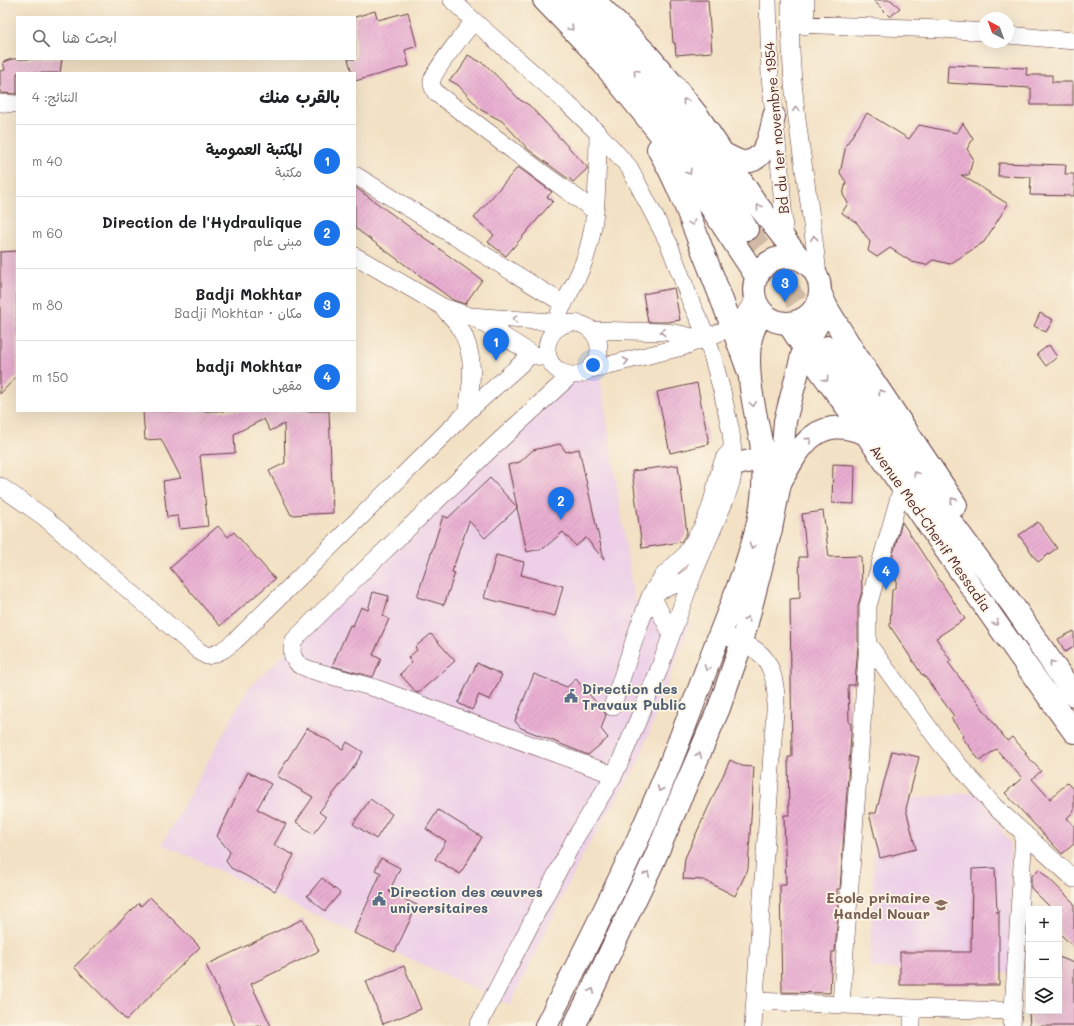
<!DOCTYPE html>
<html lang="ar">
<head>
<meta charset="utf-8">
<style>
  :root { --surface:#fff; --page:#f6f6f6; --text:#202124; --muted:#757577; --line:#e0e0e0; --accent:#1a73e8 }
  body { margin:0; font-family:Mali,"Playpen Sans Arabic",sans-serif; background:var(--page); color:var(--text); direction:rtl }
  .controls { position:absolute; right:12px; bottom:12px; display:grid; overflow:hidden; border-radius:0px; box-shadow:0 4px 16px #0002 }
  .controls button { width:36px; height:36px; display:grid; place-items:center; padding:0; border:0; border-bottom:1px solid var(--line); background:var(--surface); color:var(--text); font:20px sans-serif }
  .compass { position:absolute; left:978px; top:12px; width:36px; height:36px; border-radius:50%; background:var(--surface); box-shadow:0 4px 16px #0002; rotate:319deg }
  .you { position:absolute; left:593px; top:365px; width:14px; height:14px; margin:-10px; border:3px solid #fff; border-radius:50%; background:#1a73e8; box-shadow:0 0 0 6px #1a73e833 }
  .badge { display:grid; place-items:center; width:26px; height:26px; border-radius:50%; background:var(--accent); color:#fff; font-size:13px; font-weight:700 }
  .pin { position:absolute; translate:-50% -33px; filter:drop-shadow(0 1px 2px #0008) }
  .pin::after { content:''; position:absolute; top:21px; width:14px; height:12px; background:inherit; clip-path:polygon(0 0,100% 0,50% 100%) }
  .list { margin:0; padding:0; list-style:none }
  h2 { display:flex; justify-content:space-between; align-items:center; height:52px; margin:0; padding:0 16px; font-size:17px }
  h2 small { font-size:13px; font-weight:400; color:var(--muted) }
  .list li { display:grid; grid-template-columns:26px 1fr auto; gap:12px; align-items:center; box-sizing:border-box; height:72px; padding:0 16px; border-top:1px solid var(--line) }
  .list b { display:block; font-size:15px; white-space:nowrap }
  .list p { margin:0; font-size:13px; white-space:nowrap; color:var(--muted) }
  .list em { font-size:13px; font-style:normal; color:var(--muted) }
  .icon { flex:none; width:22px; height:22px; fill:none; stroke:currentColor; stroke-width:2; stroke-linecap:round; stroke-linejoin:round }
  .map { position:relative; flex:none; width:1074px; height:1026px; overflow:hidden; direction:ltr }
  .search { position:absolute; background:var(--surface); box-shadow:0 4px 16px #0002; left:16px; top:16px; width:340px; height:44px; display:flex; align-items:center; gap:10px; box-sizing:border-box; padding:0 14px; border-radius:0px; color:var(--muted); font-size:15px }
  .panel { position:absolute; background:var(--surface); box-shadow:0 4px 16px #0002; left:16px; top:72px; width:340px; height:340px; border-radius:0px; direction:rtl }
  .map>svg:first-child { display:block }
  .built { fill:#edd0e8 }
  .building { fill:url(#building-hatch) }
  .lines { fill:none; stroke-linecap:round; stroke-linejoin:round }
  .highway-tunnel { stroke:#d0baa5; stroke-width:22; stroke-dasharray:22 11; stroke-linecap:butt }
  .minor-casing { stroke:#633c42; stroke-width:18 }
  .major-casing { stroke:#633c42; stroke-width:24 }
  .highway-casing { stroke:#633c42; stroke-width:24 }
  .minor { stroke:#fff; stroke-width:17 }
  .major { stroke:#fff; stroke-width:22 }
  .highway { stroke:#fff; stroke-width:22 }
  .oneway { stroke:#ae9aa0 }
  .labels { text-anchor:middle; dominant-baseline:central; stroke-width:3.5; stroke-linejoin:round; paint-order:stroke }
  .street-label { font-size:14px; fill:#4a1f2b; stroke:#fcf5e5 }
  .service-label { font-size:14px; font-weight:bold; fill:#4e5e75; stroke:#fcf5e5; text-anchor:start }
  .education-label { font-size:14px; font-weight:bold; fill:#785e54; stroke:#fcf5e5; text-anchor:end }
</style>
</head>
<body>
<div class="map">
<svg width="1074" height="1026" viewBox="0 0 1074 1026">
  <defs>
    <pattern id="building-hatch" width="6" height="6" patternUnits="userSpaceOnUse"><rect width="6" height="6" fill="#e9aed1"/><path d="M-1 1l2-2M0 6l6-6M5 7l2-2" fill="none" stroke="#c995b4"/></pattern>
  </defs>
  <rect width="100%" height="100%" fill="#fcf5e5"/>
  <filter id="ink" filterUnits="userSpaceOnUse"><feTurbulence type="fractalNoise" baseFrequency=".025" numOctaves="2"/><feDisplacementMap in="SourceGraphic" scale="8" xChannelSelector="R" yChannelSelector="G"/><feConvolveMatrix kernelMatrix="1 2 1 2 8 2 1 2 1" color-interpolation-filters="sRGB"/></filter>
  <filter id="wash" filterUnits="userSpaceOnUse"><feTurbulence type="fractalNoise" baseFrequency=".012" numOctaves="4" result="noise"/><feDisplacementMap in="SourceGraphic" scale="16" xChannelSelector="R" yChannelSelector="G"/><feGaussianBlur stdDeviation="0.9" result="paint"/><feColorMatrix in="noise" values="0 0 0 0 0 0 0 0 0 0 0 0 0 0 0 0 0 1.4 0 .05"/><feComposite in="paint" operator="in"/></filter>
  <g filter="url(#wash)">
    <rect width="100%" height="100%" fill="#f2e1c4"/>
    <path class="built" d="M599,366L634,600L690,623L637,765L583,854L510,1005L162,844L248,689L576,367Z
      M978,792L1010,843L1012,973L870,968L875,802Z"/>
    <g id="blocks">
      <path class="building" d="M670,0H708L712,52L676,55L675,43H673Z
        M873,0H891L900,8L890,17Z
        M375,11L378,20L408,12L417,46L405,50L409,66L355,81V73H352L348,59H355V17Z
        M468,55L486,65L520,100L529,105L587,167V169L573,182L568,177L567,178L529,150L502,121L481,110L458,85L449,80L460,70Z
        M12,59H62L60,73H17V94L0,93V71L5,70L3,62Z
        M948,65L1027,68L1026,75H1052V82H1073V105H1031V88L947,83Z
        M867,113L909,139L919,125L957,133L963,123L973,139L967,149L973,158L969,175H961L1008,204L984,242L950,264L933,260L926,265L912,262L890,248L877,257L868,251L870,242L857,223L842,213L848,203L843,195L846,182L840,173L846,145Z
        M999,163L1066,165L1065,174H1074V196L1030,195L1031,177L998,176Z
        M518,167L552,192L547,197L553,201L506,256L488,242L494,235L474,218Z
        M355,187L482,280L465,304L453,300L355,228Z
        M17,251V376L0,394V252Z
        M674,288L680,320L668,322H648L643,294Z
        M1040,313L1053,320L1046,332L1034,326Z
        M1049,345L1057,357L1046,366L1037,354Z
        M697,383L709,444L670,453L657,392Z
        M143,411H329L333,513L291,515L269,471L285,463L284,424L270,431L264,419L234,434L235,453L200,455L208,526L180,529L178,516L167,517L163,481L181,478L161,439L145,440Z
        M560,444L566,452L579,449L604,560L586,538L576,546L563,532L544,548L527,552L517,508L485,538L469,521L452,572L455,573L444,605L417,597L443,516L448,518L490,478L517,507L508,465L520,462L533,450Z
        M833,464L855,465L854,504L832,503Z
        M678,465L687,533L681,542L642,548L632,471Z
        M823,511L829,557L861,556L862,591L858,606V644L855,685H848L849,723H851V735L840,889H837L838,912L835,952H832L830,993L782,992L780,885H786L784,815H789L788,757H792L790,599L800,598L799,557H807L802,514Z
        M902,522L965,619L936,638L951,661L948,662L1007,741L1012,737L1027,753L1025,754L1041,771L1032,779L1050,799L1067,783L1074,790V811L1067,818L1074,826V844L1062,854L1005,793L1022,778L996,749L980,761L962,737L964,736L951,718L954,716L923,674L922,675L890,626L892,590L896,587L897,566L893,560V554Z
        M1038,522L1057,548L1038,562L1019,535Z
        M218,526L228,537L234,532L275,579L220,626L170,568Z
        M496,555L524,562L521,575L563,586L555,616L484,598Z
        M373,592L389,596L383,616L389,619L373,655L381,659L373,677L332,666L350,625L353,626L361,607L368,610Z
        M1074,631V647L1065,652L1058,639Z
        M431,634L455,661L418,693L416,692L400,674L412,663L408,658L417,650L415,647Z
        M477,663L502,675L490,700L479,695L472,710L458,703Z
        M534,674L567,687L576,679L600,707L602,708L606,715L601,729L608,738L588,755L521,728L515,721Z
        M307,728L343,749L347,742L363,752L351,771L319,812L326,817L313,834L296,822L313,797L277,776Z
        M892,751L919,757L906,809L916,849L880,858L869,813H876Z
        M730,760L742,766L754,767L748,869L735,896L704,880L683,879L685,858Z
        M248,772L271,784L257,809L286,824L274,845L294,855L283,876L282,875L283,877L275,891L231,868L226,861L230,852L217,836Z
        M370,799L392,814L376,839L353,824Z
        M438,810L482,837L460,874L435,859L446,841L426,829Z
        M381,858L400,868L389,892L417,905L395,952L354,933L381,873L375,870Z
        M995,868L997,913L999,910V985H900V952H971L972,869Z
        M1039,869L1074,903V947L1059,933V909H1052L1031,888V877Z
        M322,878L340,893L325,911L307,896Z
        M150,897L200,947L126,1020L74,967L139,903L141,906Z
        M303,919L319,951L251,984L271,1026H235L206,965Z
        M1059,957L1074,963V1026H1030L1029,1013L1034,1012V1011H1059Z
        M404,966L421,1009L383,1024L366,981Z"/>
    </g>
  </g>
  <g filter="url(#ink)">
    <use href="#blocks" fill-opacity="0" stroke="#633c42" stroke-width="1"/>
    <g class="lines">
      <path class="highway-tunnel" d="M747,229L825,342"/>
      <g class="minor-casing">
        <path id="minor" d="M452,0L474,21L567,103L598,133L629,167L669,244L692,305L707,337L722,391L731,432L734,465L732,480L726,498L693,575L658,672L625,751L614,775L574,840L478,1026
          M768,0L770,77L781,180L785,243
          M790,0C790,34 791,67 795,101C801,160 813,217 818,277
          M474,21C466,31 433,71 432,81C431,85 434,90 436,93L548,177L595,211
          M790,24L942,29L984,32
          M805,26L806,0
          M1008,35L1074,41
          M0,103L17,104
          M355,175L564,304
          M355,256L443,307L470,316L566,323
          M443,308C448,314 455,320 459,326C476,354 473,383 466,413
          M559,313C567,297 577,280 583,264C599,223 597,176 598,133
          M473,317L532,354L541,357
          M547 349a26 26 0 1 1 52 0a26 26 0 1 1-52 0Z
          M591,330L666,332L680,334L701,339
          M588,370L682,347L718,333L733,326L742,318L750,306L754,295
          M571,375L497,443L354,580L294,640L292,650L293,657L299,665L311,670L378,689L614,775
          M0,486L44,517L199,651L207,656C221,653 226,648 237,639L466,413L532,354
          M671,633L651,594L682,582L693,575
          M720,634C757,648 773,653 776,696L753,1026
          M868,644L940,743L994,806L1074,879
          M612,707L639,626L651,594L663,576L684,556L692,544L703,526L711,506L721,466L725,457L733,448
          M755,1001L912,1008L1012,1011
          M841,1004L868,644V606L902,487
          M912,1008V1026
          M1012,1026L1024,833"/>
      </g>
      <g class="major-casing">
        <path id="major" d="M734,465L762,458
          M546,1026C580,959 615,892 645,823C669,769 690,714 710,659C727,614 747,569 758,522C764,496 765,469 761,442C755,410 746,377 750,344C751,332 757,322 762,312
          M574,1026L587,1001L654,860L719,708L742,642L771,529L780,483L785,421L804,348L827,308"/>
      </g>
      <g class="highway-casing">
        <path id="highway" d="M544,0L592,50L673,150L756,276
          M570,0L644,80L703,158L747,229
          M594,0L648,55L675,87L698,116L756,203L801,260
          M658,149C676,179 688,212 700,244C717,287 734,330 749,373
          M722,153C729,156 736,161 743,162C766,163 771,132 774,116
          M754 290a33 33 0 1 1 66 0a33 33 0 1 1-66 0Z
          M820,292L827,308L854,352L956,505
          M788,323C813,364 843,400 870,440C937,538 1004,636 1074,732
          M828,347L911,468L1014,607L1074,695
          M780,483C800,446 817,413 866,434"/>
      </g>
      <use href="#minor" class="minor"/>
      <use href="#major" class="major"/>
      <use href="#highway" class="highway"/>
    </g>
    <defs><path id="oneway-chevron" d="M-2-3.5L2.5 0L-2 3.5" fill="none" stroke-width="1.6" stroke-linecap="round" stroke-linejoin="round"/></defs>
    <g class="oneway">
      <use href="#oneway-chevron" transform="translate(571 28) rotate(46)"/>
      <use href="#oneway-chevron" transform="translate(636 72) rotate(-133)"/>
      <use href="#oneway-chevron" transform="translate(685 101) rotate(-128)"/>
      <use href="#oneway-chevron" transform="translate(796 109) rotate(-98)"/>
      <use href="#oneway-chevron" transform="translate(689 172) rotate(56)"/>
      <use href="#oneway-chevron" transform="translate(759 207) rotate(-128)"/>
      <use href="#oneway-chevron" transform="translate(692 223) rotate(69)"/>
      <use href="#oneway-chevron" transform="translate(814 238) rotate(-96)"/>
      <use href="#oneway-chevron" transform="translate(515 319) rotate(-176)"/>
      <use href="#oneway-chevron" transform="translate(663 332) rotate(-176)"/>
      <use href="#oneway-chevron" transform="translate(626 361) rotate(-12)"/>
      <use href="#oneway-chevron" transform="translate(826 379) rotate(54)"/>
      <use href="#oneway-chevron" transform="translate(881 392) rotate(-124)"/>
      <use href="#oneway-chevron" transform="translate(753 404) rotate(82)"/>
      <use href="#oneway-chevron" transform="translate(809 440) rotate(-41)"/>
      <use href="#oneway-chevron" transform="translate(916 474) rotate(-127)"/>
      <use href="#oneway-chevron" transform="translate(953 500) rotate(-125)"/>
      <use href="#oneway-chevron" transform="translate(752 546) rotate(107)"/>
      <use href="#oneway-chevron" transform="translate(747 619) rotate(-75)"/>
      <use href="#oneway-chevron" transform="translate(996 623) rotate(55)"/>
      <use href="#oneway-chevron" transform="translate(1052 663) rotate(-124)"/>
      <use href="#oneway-chevron" transform="translate(707 668) rotate(111)"/>
      <use href="#oneway-chevron" transform="translate(699 755) rotate(-67)"/>
      <use href="#oneway-chevron" transform="translate(660 789) rotate(113)"/>
      <use href="#oneway-chevron" transform="translate(647 874) rotate(-65)"/>
      <use href="#oneway-chevron" transform="translate(592 991) rotate(-65)"/>
    </g>
  </g>
  <defs>
    <g id="civic-bare" transform="scale(1.08)"><path d="M-.6-6.5H3V-4.5H.6V-3L4-1V1h2V6H-6V1h2V-1L-.6-3ZM-1.2 2.5V6h2.4V2.5Z" fill="#5c6f8a" stroke="#fcf5e5" stroke-width="2.5" paint-order="stroke"/></g>
    <g id="school-bare" transform="scale(1.08)"><path d="M0-5L7-2L0 1L-7-2ZM-4 1L0 2.5L4 1V4Q0 6-4 4Z" fill="#8d6e63" stroke="#fcf5e5" stroke-width="2.5" paint-order="stroke"/></g>
  </defs>
  <g fill-rule="evenodd">
    <use href="#civic-bare" x="571" y="696"/>
    <use href="#civic-bare" x="379" y="899"/>
    <use href="#school-bare" x="941" y="905"/>
  </g>
  <g class="labels">
    <g class="street-label">
      <text transform="translate(776 128) rotate(-95)">Bd du 1er novembre 1954</text>
      <text transform="translate(931 528) rotate(55)">Avenue Med-Cherif Messadia</text>
    </g>
    <g class="service-label">
      <text x="582" y="688">Direction des<tspan x="582" dy="16">Travaux Public</tspan></text>
      <text x="390" y="891">Direction des œuvres<tspan x="390" dy="16">universitaires</tspan></text>
    </g>
    <g class="education-label">
      <text x="930" y="897">Ecole primaire<tspan x="930" dy="16">Handel Nouar</tspan></text>
    </g>
  </g>
</svg>
<div class="controls">
<button>+</button>
<button>−</button>
<button><svg class="icon" aria-label="layers" viewBox="0 0 24 24"><path d="M12 4l9 5-9 5-9-5zM3 14l9 5 9-5"/></svg></button>
</div>
<svg class="compass" viewBox="-18 -18 36 36"><path d="M0-13l5 13h-10z" fill="#e53935"/><path d="M0 13l5-13h-10z" fill="#757577"/></svg>
<div class="you"></div>
<div class="pin badge" style="left:496px;top:361px">1</div>
<div class="pin badge" style="left:561px;top:520px">2</div>
<div class="pin badge" style="left:785px;top:302px">3</div>
<div class="pin badge" style="left:886px;top:590px">4</div>
<div class="search"><svg class="icon" aria-label="search" viewBox="0 0 24 24"><circle cx="10" cy="10" r="6"/><path d="M15 15l6 6"/></svg>ابحث هنا</div>
<section class="panel">
<h2>بالقرب منك<small>النتائج: 4</small></h2>
<ul class="list">
<li><span class="badge">1</span><div><b>المكتبة العمومية</b><p>مكتبة</p></div><em>40 m</em></li>
<li><span class="badge">2</span><div><b>Direction de l'Hydraulique</b><p>مبنى عام</p></div><em>60 m</em></li>
<li><span class="badge">3</span><div><b>Badji Mokhtar</b><p>مكان · Badji Mokhtar</p></div><em>80 m</em></li>
<li><span class="badge">4</span><div><b>badji Mokhtar</b><p>مقهى</p></div><em>150 m</em></li>
</ul>
</section>
</div>
</body>
</html>
